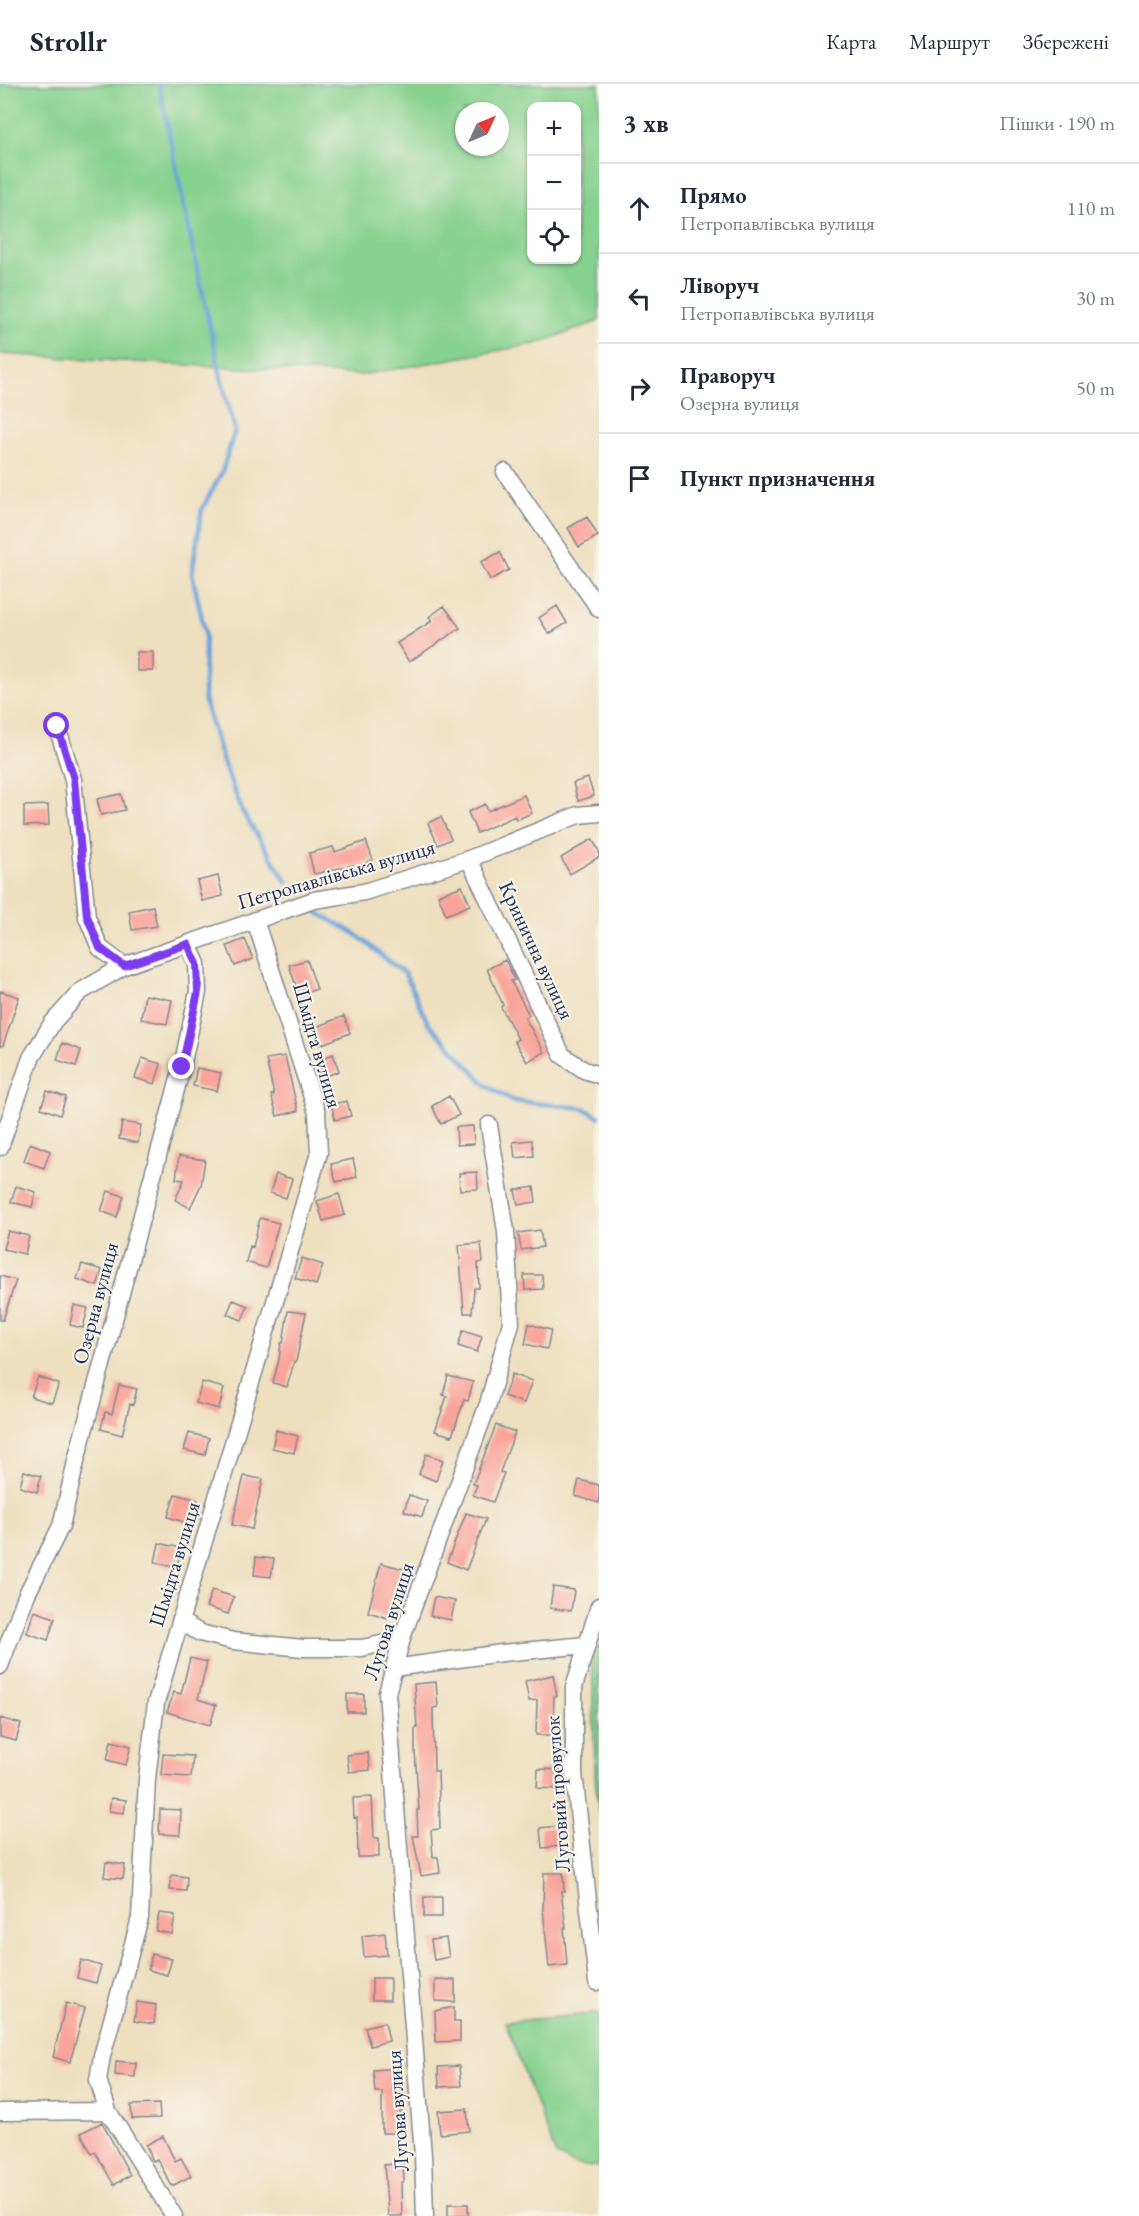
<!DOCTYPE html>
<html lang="uk">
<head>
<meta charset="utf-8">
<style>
  :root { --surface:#fff; --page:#f6f6f7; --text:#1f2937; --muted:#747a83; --line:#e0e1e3 }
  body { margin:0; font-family:"EB Garamond",serif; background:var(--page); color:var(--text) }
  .controls { position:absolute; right:18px; top:18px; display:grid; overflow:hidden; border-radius:12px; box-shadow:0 2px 4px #0004 }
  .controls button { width:54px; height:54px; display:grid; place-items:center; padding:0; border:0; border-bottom:2px solid var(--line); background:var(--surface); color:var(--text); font:30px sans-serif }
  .compass { position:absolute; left:455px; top:18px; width:54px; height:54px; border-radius:50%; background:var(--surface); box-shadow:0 2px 4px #0004; rotate:46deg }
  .stop { position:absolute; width:18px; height:18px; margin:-14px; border:4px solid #7c3aed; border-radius:50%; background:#fff }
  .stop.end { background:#7c3aed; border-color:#fff; box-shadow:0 2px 6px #0008 }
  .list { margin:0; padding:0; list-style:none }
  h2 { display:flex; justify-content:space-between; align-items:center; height:78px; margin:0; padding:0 24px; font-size:26px }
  h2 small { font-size:20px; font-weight:400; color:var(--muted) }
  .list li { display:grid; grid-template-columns:39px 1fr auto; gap:18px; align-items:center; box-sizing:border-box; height:90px; padding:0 24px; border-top:2px solid var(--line) }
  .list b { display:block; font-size:22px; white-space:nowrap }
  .list p { margin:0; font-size:20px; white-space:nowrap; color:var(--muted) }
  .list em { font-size:20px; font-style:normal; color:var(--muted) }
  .icon { flex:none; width:33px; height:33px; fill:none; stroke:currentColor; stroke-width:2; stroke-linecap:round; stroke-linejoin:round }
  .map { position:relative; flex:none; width:599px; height:2132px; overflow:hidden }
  header { display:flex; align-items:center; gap:36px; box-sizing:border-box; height:84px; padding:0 30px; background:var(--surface); border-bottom:2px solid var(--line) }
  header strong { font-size:28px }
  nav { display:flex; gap:33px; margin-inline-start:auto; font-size:21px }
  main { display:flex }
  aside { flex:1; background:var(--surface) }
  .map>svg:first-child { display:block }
  .green { fill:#86d18e; stroke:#508076; stroke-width:1.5; fill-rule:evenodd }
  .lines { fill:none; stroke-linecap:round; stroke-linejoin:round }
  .stream { stroke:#69a3d9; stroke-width:4.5 }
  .building { fill:#f9a399 }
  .minor-casing { stroke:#84878e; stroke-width:19 }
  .minor { stroke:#fff; stroke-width:16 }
  .route { stroke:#7c3aed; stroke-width:8 }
  .labels { text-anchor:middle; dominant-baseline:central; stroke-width:4.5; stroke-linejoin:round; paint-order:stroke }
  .street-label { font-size:21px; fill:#1b2f5e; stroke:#f7f3e8 }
</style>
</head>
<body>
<header>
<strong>Strollr</strong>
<nav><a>Карта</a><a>Маршрут</a><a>Збережені</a></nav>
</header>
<main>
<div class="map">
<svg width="599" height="2132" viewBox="0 0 599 2132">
  <rect width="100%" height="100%" fill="#f7f3e8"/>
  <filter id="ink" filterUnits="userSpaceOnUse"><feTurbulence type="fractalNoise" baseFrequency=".0167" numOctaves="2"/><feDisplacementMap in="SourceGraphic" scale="12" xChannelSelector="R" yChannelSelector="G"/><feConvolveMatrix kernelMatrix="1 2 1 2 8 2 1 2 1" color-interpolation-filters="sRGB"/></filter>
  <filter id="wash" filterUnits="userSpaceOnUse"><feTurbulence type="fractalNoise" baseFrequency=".008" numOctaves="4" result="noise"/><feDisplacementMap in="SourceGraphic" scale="24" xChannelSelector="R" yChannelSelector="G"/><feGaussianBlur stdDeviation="1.35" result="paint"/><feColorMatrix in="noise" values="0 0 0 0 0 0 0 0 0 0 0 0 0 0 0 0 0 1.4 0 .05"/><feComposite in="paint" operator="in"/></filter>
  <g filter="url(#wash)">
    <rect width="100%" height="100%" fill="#eedfbf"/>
    <path class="green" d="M0,0H599V237L535,260L361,291L0,270ZM532,22H576V176H532ZM464,27H500V63H464Z
      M599,1561V1729L595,1694L592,1568Z
      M599,1929V2084L573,2080L556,2071L505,1938Z"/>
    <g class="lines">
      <path class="stream" d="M159,0L195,175L225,310L235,346L222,388L202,425L192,489L205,549L204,615L223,678L243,729L287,798
        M318,829L354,849L405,890L428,939L487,1002L514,1017L583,1024L599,1033"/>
    </g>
    <g id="blocks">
      <path class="building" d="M587,433L598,452L579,463L568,444Z
        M500,468L509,486L490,496L481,478Z
        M444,522L460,544L409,578L397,559L432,537L429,533Z
        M557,522L567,539L549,550L539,534Z
        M137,568H153V587H137Z
        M588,694L594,712L578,717L573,699Z
        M121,710L125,726L101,731L97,715Z
        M524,711L532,729L516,736L515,732L477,749L468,728L485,720L488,727Z
        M48,721L49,741L24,742V722Z
        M441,733L451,755L438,761L428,739Z
        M592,755L599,767V773L570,790L561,774Z
        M366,757L373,776L354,783L353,781L314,790L309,769L333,763L335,768Z
        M218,792L223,812L202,817L197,797Z
        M462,802L470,821L446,831L438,811Z
        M153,822L157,842L132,846L129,827Z
        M245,855L253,875L235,882L227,862Z
        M307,876L317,905L299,911L289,881Z
        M505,876L515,896L511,897L529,931L525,934L544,968L527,978L514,957L518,955L501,923L503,921L487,885Z
        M0,907L19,913L3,962H0Z
        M145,911L172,916L167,940L141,935Z
        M344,932L350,949L320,961L313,944Z
        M62,959L81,966L76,982L57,976Z
        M333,970L339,987L324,993L318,976Z
        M285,972L298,1027L277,1032L271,1011H274L266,975Z
        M142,974L161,980L155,1000L135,994Z
        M197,984L221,989L217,1007L193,1002Z
        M47,1007L66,1013L60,1031L41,1024Z
        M449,1012L459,1031L441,1040L432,1022Z
        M347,1017L351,1032L335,1036L331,1020Z
        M122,1038L141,1041L138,1059L119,1055Z
        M473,1042L474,1060L457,1061L456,1043Z
        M532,1056L534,1072L515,1074L513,1058Z
        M30,1059L50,1067L44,1084L24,1077Z
        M179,1072L205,1076L201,1101L190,1124L175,1116L184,1096L176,1095Z
        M353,1075L357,1093L336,1098L331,1080Z
        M477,1088L478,1105L460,1106L459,1089Z
        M276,1090L292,1095L286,1114L270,1109Z
        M16,1102L36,1108L32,1123L11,1118Z
        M534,1103L536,1118L518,1121L515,1106Z
        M108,1107L124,1112L117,1133L101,1127Z
        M339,1110L345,1131L323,1137L317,1117Z
        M260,1134L279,1139L266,1184L246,1178L250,1162L253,1163Z
        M540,1146L543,1163L521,1166L518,1149Z
        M8,1147L29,1152L25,1170L3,1165Z
        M481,1159L483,1178L478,1179L479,1204H474L472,1229H464L459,1161Z
        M302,1174L323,1181L316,1201L295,1194Z
        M82,1180L102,1186L97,1202L77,1195Z
        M524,1191H542L543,1205L525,1206Z
        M0,1192L16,1196L3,1236H0Z
        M233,1216L248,1222L242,1236L227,1230Z
        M74,1221L88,1224L83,1244L70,1241Z
        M288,1227L306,1229L296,1278H294L287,1303L273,1299L279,1275L281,1259H283Z
        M529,1240L551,1246L547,1265L525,1260Z
        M463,1246L482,1252L477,1268L458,1262Z
        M512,1290L532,1297L524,1319L504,1312Z
        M448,1292L473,1298L468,1317L464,1316L452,1352L435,1347L447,1312L443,1311Z
        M38,1293L59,1300L52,1319L31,1313Z
        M202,1298L224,1304L219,1325L196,1319Z
        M119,1301L137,1305L133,1321L130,1320L122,1351L101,1345L105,1328L112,1330Z
        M496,1341L515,1348L500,1388L504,1389L493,1418L473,1411L477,1401L473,1400Z
        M276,1346L298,1352L294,1369L272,1364Z
        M189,1349L209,1354L205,1371L184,1366Z
        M426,1370L443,1376L436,1397L419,1390Z
        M24,1387L41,1392L37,1408L20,1403Z
        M244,1392L263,1395L252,1445L232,1441Z
        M579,1396L599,1401V1419L575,1412Z
        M175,1410L198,1416L190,1440L168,1433Z
        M409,1411L427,1417L422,1433L404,1427Z
        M466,1429L486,1435L466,1486L447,1478Z
        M159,1459L181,1464L177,1484L155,1478Z
        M256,1473L274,1475L271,1493L254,1491Z
        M381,1479L404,1485L388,1534L368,1528Z
        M553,1503L574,1506L571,1527L550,1524Z
        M212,1506L234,1513L228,1530L206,1523Z
        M434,1513L455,1517L451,1536L430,1532Z
        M34,1527L55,1534L48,1556L27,1549Z
        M190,1574L207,1578L198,1615L216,1621L210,1641L167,1628L174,1608L181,1610Z
        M553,1591L557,1612H554L553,1651H536L537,1616L529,1617L525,1597Z
        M436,1598L438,1623L433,1624L434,1687H438L440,1745L431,1746L433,1773H438L440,1789L421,1792L413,1752H418L417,1726H419L415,1667V1645L417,1644L414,1600Z
        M347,1610H364V1628H347Z
        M0,1634L21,1640L16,1657L0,1653Z
        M111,1657L131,1662L126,1681L107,1676Z
        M368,1669L370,1686L349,1688L347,1671Z
        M163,1670L193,1672L191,1693L161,1691Z
        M538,1685L560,1686V1705L537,1704Z
        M372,1713L374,1754H379V1773H358L357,1733L354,1734L353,1714Z
        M111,1714L126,1716L124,1729L109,1727Z
        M160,1725L181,1726L180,1751L159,1750Z
        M558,1742L561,1762L542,1764L540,1744Z
        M106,1778L125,1781L123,1795L104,1793Z
        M544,1789H563L564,1807H561L566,1844H564L567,1881L549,1883L543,1825Z
        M171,1791L187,1793L186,1807L170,1806Z
        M424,1813H442V1833H424Z
        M159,1829L175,1831L172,1850L156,1847Z
        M385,1849L387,1871L364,1873L362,1852Z
        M446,1854L449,1873L434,1876L431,1856Z
        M152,1870L172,1875L167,1891L148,1886Z
        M81,1876L101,1882L96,1899L77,1894Z
        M372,1894H390V1916H372Z
        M435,1895L455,1896V1918L435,1917Z
        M137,1918L156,1921L154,1940L134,1937Z
        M66,1919L85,1924L70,1978L53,1973Z
        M454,1923V1937H460V1957L436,1958L435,1927Z
        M385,1938L389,1957L370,1962L365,1943Z
        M116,1977L136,1979L135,1993L115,1991Z
        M459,1982L461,2002L439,2003L438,1983Z
        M398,1984L401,2021V2049H382V2008H375L373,1986Z
        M159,2020L160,2034L132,2035L131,2021Z
        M467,2025L469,2047L440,2050L438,2027Z
        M102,2038L130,2091L114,2101L95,2068L92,2070L81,2049Z
        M163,2052L175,2077L181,2074L191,2092L172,2102L157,2075L153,2077L146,2061Z
        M403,2079L404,2097L401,2098L402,2132H388L384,2081Z
        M448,2120H468V2132H448Z"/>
    </g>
  </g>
  <g filter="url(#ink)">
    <use href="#blocks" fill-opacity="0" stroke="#84878e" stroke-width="1.5"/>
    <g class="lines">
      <g class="minor-casing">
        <path id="minor" d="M505,388L599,525
          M57,642L73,695L87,833L100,864L124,882
          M469,775L562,971L584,986L599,991
          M0,1063L31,974L53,938L80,908L124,882L314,816L364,808L469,775L578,731L599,729
          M181,1538L200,1549L233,1557L303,1564H362L385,1559L403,1551
          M0,1582L26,1512L61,1442L77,1373L182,983L198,908L197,880L188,860
          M393,1584L502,1569L586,1561
          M597,1898L574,1689V1603L599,1522
          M0,2028L108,2027
          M174,2132L108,2027L98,1996L102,1972L140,1834L147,1695L156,1619L319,1069L317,1029L255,836
          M425,2132L423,2071L387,1609L403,1551L488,1320L511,1239L506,1147L489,1041"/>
      </g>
      <use href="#minor" class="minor"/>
    </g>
  </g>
  <g class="lines" filter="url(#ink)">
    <path class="route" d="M57,642L74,695L87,832L100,864L124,882L188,860L197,880L198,908L182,983"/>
  </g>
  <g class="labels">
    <g class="street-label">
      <text transform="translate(336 790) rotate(-16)">Петропавлівська вулиця</text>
      <text transform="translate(537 866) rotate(65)">Кринична вулиця</text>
      <text transform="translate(318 961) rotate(74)">Шмідта вулиця</text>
      <text transform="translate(95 1219) rotate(-75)">Озерна вулиця</text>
      <text transform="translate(174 1480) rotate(-73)">Шмідта вулиця</text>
      <text transform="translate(388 1537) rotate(-72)">Лугова вулиця</text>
      <text transform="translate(557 1710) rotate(-94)">Луговий провулок</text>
      <text transform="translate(397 2027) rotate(-94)">Лугова вулиця</text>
    </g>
  </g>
</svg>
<div class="controls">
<button>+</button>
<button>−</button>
<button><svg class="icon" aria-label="locate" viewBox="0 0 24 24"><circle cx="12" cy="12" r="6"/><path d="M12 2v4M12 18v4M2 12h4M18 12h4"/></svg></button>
</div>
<svg class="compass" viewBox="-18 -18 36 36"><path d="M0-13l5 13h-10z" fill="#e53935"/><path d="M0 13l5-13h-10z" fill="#747a83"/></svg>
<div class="stop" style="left:57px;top:642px"></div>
<div class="stop end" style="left:182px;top:983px"></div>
</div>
<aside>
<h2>3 хв<small>Пішки · 190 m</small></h2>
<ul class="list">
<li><svg class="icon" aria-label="ahead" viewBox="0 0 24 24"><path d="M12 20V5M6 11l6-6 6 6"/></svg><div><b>Прямо</b><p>Петропавлівська вулиця</p></div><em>110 m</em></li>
<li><svg class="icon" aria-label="left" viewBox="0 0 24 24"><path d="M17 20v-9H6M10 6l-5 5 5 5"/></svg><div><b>Ліворуч</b><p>Петропавлівська вулиця</p></div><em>30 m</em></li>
<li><svg class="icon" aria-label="right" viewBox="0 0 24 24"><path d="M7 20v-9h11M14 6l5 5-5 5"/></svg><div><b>Праворуч</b><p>Озерна вулиця</p></div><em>50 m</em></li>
<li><svg class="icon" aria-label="arrive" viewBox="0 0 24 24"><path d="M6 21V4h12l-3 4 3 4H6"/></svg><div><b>Пункт призначення</b></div></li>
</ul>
</aside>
</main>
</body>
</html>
